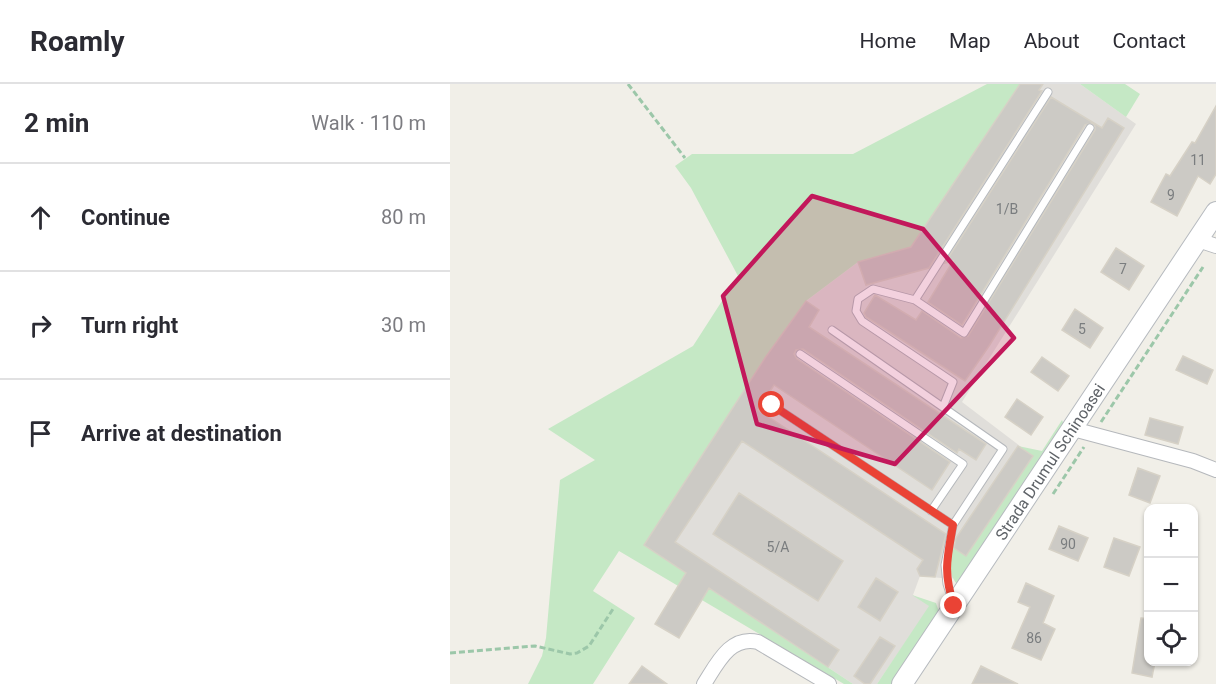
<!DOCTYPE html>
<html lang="en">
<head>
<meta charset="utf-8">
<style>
  :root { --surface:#fff; --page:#f2f2f3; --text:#2b2b33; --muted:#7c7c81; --line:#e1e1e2 }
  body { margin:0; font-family:Roboto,sans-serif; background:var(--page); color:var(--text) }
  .controls { position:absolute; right:18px; bottom:18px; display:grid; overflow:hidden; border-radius:12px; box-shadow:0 2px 4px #0004 }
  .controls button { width:54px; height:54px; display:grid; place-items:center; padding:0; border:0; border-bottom:2px solid var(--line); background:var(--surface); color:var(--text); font:30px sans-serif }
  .stop { position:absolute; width:18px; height:18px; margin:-14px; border:4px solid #ea4335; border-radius:50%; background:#fff }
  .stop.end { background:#ea4335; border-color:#fff; box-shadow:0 2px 6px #0008 }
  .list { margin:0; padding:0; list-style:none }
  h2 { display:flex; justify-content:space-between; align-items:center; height:78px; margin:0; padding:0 24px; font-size:26px }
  h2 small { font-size:20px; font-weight:400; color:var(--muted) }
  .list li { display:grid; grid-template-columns:39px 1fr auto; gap:18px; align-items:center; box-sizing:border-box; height:108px; padding:0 24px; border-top:2px solid var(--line) }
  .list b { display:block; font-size:22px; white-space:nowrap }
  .list em { font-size:20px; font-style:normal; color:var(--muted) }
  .icon { flex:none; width:33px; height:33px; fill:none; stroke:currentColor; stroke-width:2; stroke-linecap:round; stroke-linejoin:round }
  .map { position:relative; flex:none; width:766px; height:600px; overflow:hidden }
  header { display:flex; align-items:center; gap:36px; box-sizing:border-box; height:84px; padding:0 30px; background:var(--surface); border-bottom:2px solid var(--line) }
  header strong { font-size:28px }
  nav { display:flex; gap:33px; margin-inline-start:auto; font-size:21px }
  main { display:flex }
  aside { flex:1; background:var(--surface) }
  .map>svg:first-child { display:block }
  .industrial { fill:#e0deda }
  .green { fill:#c5e8c5 }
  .building { fill:#cccac5; stroke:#d6d1c6; stroke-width:1.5 }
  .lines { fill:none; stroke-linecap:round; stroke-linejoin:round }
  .lane-casing { stroke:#b5b8bc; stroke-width:9 }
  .street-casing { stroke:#b5b8bc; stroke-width:16 }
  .secondary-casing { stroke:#b6babf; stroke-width:22 }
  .path { stroke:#9cc7a9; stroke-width:3; stroke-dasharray:6 3; stroke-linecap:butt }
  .lane { stroke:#fff; stroke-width:7 }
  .street { stroke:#fff; stroke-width:14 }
  .secondary { stroke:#fff; stroke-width:20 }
  .route { stroke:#ea4335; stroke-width:8 }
  .marked { fill:#c2185b; fill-opacity:0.2; stroke:#c2185b; stroke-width:4.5; stroke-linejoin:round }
  .labels { text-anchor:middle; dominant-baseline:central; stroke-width:4.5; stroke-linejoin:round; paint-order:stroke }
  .number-label { font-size:14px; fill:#7a7d7f }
  .street-label { font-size:16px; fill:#5f6368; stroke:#fff }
</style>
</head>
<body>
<header>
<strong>Roamly</strong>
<nav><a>Home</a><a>Map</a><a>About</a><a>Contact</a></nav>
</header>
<main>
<aside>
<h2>2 min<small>Walk · 110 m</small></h2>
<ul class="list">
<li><svg class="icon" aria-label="ahead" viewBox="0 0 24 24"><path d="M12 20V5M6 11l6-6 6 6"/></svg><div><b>Continue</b></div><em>80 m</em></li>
<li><svg class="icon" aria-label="right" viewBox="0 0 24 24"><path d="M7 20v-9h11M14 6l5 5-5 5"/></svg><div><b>Turn right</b></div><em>30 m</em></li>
<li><svg class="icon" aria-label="arrive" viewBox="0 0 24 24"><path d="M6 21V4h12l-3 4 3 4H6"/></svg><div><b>Arrive at destination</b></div></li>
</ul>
</aside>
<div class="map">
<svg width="766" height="600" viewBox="0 0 766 600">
  <rect width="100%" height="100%" fill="#f1efe8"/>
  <path class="industrial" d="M570,0H630L686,40L512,318L583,372L502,495L470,492L463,511L480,522L427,600H403L194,461L315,274L356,217L408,178L461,163Z"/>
  <path class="green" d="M537,0H570L461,163L408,178L356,217L315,274L194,461L403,600H394L169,467L143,507L185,534L143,600H78L92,572L96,554L110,396L145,376L98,345L243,262L288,192L241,104L225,82L242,70H403Z
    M630,0H675L690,10L676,33Z
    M612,336L615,343L507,500C498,490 500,475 501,462L516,472L583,372L568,362L592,367Z
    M462,511L486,519L490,531L443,600H427L479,522Z"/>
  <path class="building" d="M570,0H593L589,6L592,7L479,184L416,201L408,178L461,163Z
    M601,13L652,44L658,34L674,44L539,262L515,297L432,243L416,233L414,229L425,211L466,236L472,227L511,254L518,252L645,46V42L642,39L635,41L512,241L478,218L503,177L495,179Z
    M766,22V90L760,100L748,92L727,132L701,118L716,90L720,92L742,58L745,59Z
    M666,164L694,182L679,206L651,188Z
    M356,217L369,226L359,243L536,360L526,376L509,365L507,369L353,265L346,266L344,270L347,275L500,378L482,406L324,301L308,326L496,450L485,493L470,492L467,485L473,476L292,357L225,458L389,566L378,583L259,504L229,554L205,540L236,489L194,461L315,274Z
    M625,225L653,244L640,264L612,246Z
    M733,272L763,286L757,300L726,286Z
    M592,273L619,292L608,307L581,288Z
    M567,315L593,333L581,351L555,333Z
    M700,334L733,343L728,360L695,351Z
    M568,362L583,372L516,472L504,464L506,454Z
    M688,384L710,392L700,419L679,411Z
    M289,409L393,477L368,517L263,450Z
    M609,442L638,454L628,477L599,465Z
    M664,454L690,463L679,492L654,483Z
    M426,494L448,508L430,537L408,523Z
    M576,499L604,512L593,539L605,545L591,576L562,564L580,523L568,518Z
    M691,534L699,535V578H705L702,593L682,589Z
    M430,553L445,562L420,600H415L404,592Z
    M192,582L217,600H179Z
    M531,582L568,600H522Z"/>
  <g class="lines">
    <g class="lane-casing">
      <path id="lane" d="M465,216L598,8
        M382,246L553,365L503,441L495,481L497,500L502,516
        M350,270L513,380L481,427
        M322,321L503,441
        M493,323L503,298L412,237L406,227L408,215L423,205L465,216L514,249L640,44"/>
    </g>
    <g class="street-casing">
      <path id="street" d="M748,156L766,162
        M623,345L743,377L766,386
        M254,600C267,580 280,551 308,558L379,600"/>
    </g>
    <g class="secondary-casing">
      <g id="secondary">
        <path id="s1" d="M452,600L766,128"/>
      </g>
    </g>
    <path class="path" d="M178,0L235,74
      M651,338L753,183
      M603,410L634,363
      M0,569L85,562L120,570L127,569L139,562L163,525"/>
    <use href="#lane" class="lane"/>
    <use href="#street" class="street"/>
    <use href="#secondary" class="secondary"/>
  </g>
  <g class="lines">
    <path class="route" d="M322,321L503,441C497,475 493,488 504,522"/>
  </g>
  <path class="marked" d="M362,112L473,145L564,254L445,380L307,340L273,212Z"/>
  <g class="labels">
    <g class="number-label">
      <text x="748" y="76">11</text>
      <text x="721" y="111">9</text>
      <text x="557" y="125">1/B</text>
      <text x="673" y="185">7</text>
      <text x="632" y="245">5</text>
      <text x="618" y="460">90</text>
      <text x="328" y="463">5/A</text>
      <text x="584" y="554">86</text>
    </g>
    <g class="street-label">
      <text stroke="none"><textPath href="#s1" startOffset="267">Strada Drumul Schinoasei</textPath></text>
    </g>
  </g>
</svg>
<div class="controls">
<button>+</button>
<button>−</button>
<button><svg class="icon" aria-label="locate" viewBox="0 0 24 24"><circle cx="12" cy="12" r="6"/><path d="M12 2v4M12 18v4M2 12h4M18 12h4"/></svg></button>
</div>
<div class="stop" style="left:322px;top:321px"></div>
<div class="stop end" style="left:504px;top:522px"></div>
</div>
</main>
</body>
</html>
